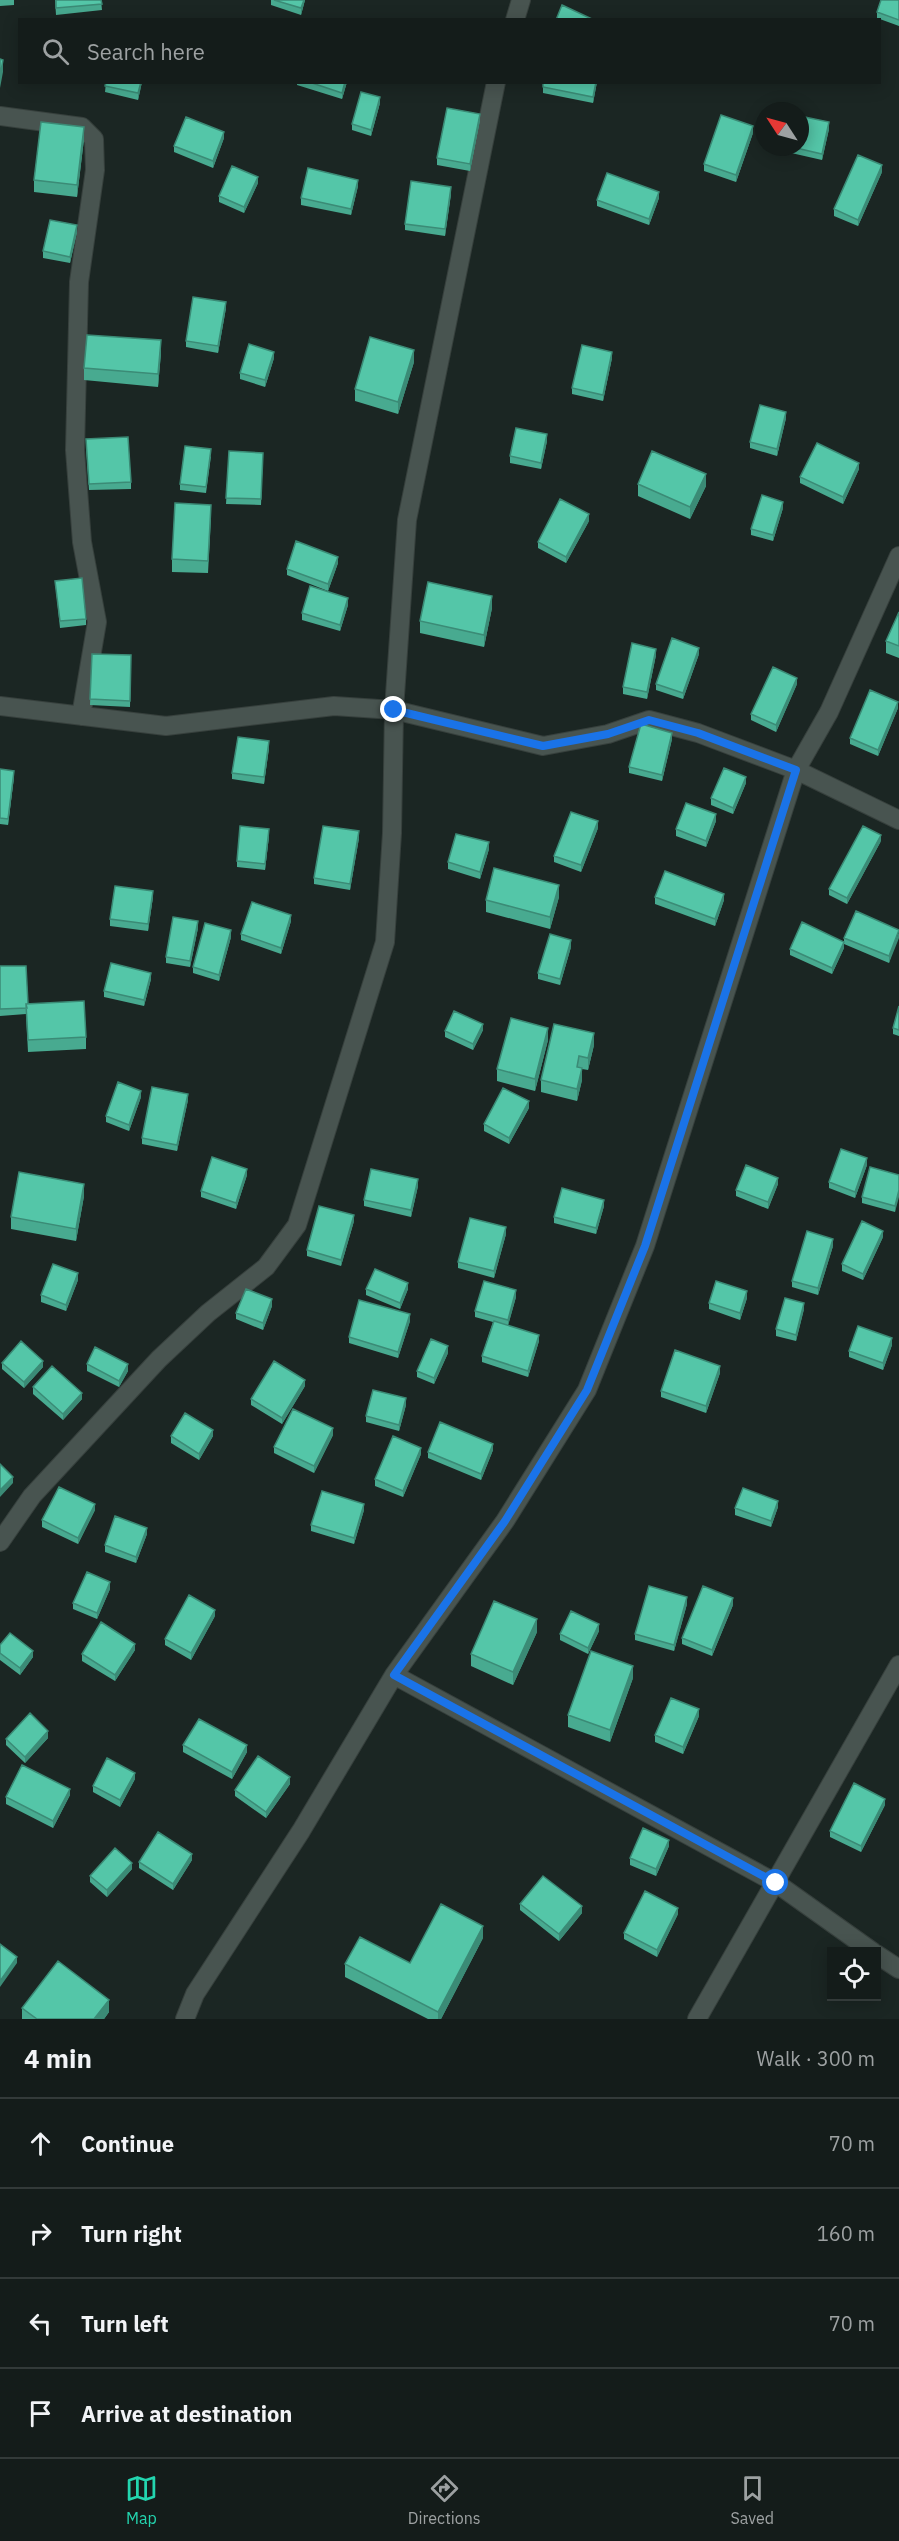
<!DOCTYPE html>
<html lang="en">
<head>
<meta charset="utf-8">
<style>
  :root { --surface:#141c1a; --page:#212927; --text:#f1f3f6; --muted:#9da1a2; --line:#333a39; --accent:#23d5af }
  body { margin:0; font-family:"IBM Plex Sans",sans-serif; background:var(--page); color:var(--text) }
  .controls { position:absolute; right:18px; bottom:18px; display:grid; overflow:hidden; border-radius:0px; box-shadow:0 3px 15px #0003 }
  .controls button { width:54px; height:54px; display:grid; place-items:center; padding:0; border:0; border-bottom:2px solid var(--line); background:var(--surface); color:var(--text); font:30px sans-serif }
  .compass { position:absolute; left:755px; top:102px; width:54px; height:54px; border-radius:50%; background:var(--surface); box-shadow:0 3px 15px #0003; rotate:306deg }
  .stop { position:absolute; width:18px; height:18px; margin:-14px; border:4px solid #1a73e8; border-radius:50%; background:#fff }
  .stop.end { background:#1a73e8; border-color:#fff; box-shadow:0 2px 6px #0008 }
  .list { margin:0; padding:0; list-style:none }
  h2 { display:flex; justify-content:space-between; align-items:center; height:78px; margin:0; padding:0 24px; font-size:26px }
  h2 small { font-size:20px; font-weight:400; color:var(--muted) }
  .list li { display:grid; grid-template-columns:39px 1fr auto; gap:18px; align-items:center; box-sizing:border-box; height:90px; padding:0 24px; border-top:2px solid var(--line) }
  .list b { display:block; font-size:22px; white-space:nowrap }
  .list em { font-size:20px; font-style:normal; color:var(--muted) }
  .icon { flex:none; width:33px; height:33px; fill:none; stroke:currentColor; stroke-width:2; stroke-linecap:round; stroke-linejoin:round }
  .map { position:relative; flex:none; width:899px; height:2019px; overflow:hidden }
  .search { position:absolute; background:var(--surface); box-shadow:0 3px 15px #0003; left:18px; right:18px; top:18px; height:66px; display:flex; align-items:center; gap:15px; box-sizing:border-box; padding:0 21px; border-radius:0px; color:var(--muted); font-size:22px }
  .sheet { height:438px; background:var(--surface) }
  nav { display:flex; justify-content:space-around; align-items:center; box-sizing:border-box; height:84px; border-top:2px solid var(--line); background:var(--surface); font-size:16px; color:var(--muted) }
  nav a { display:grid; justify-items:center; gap:3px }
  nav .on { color:var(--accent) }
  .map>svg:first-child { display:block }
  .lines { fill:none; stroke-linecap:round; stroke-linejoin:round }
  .minor-casing { stroke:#37403d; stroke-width:20 }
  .minor { stroke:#485450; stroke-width:18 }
  .wall { fill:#48aa90 }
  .shaded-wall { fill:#3b8b76 }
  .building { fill:#54c6a8; stroke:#3b8b76; stroke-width:1.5 }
  .route { stroke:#1a73e8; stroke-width:8 }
</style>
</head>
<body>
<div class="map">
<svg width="899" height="2019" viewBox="0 0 899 2019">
  <rect width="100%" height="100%" fill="#1b2623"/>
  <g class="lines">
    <g class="minor-casing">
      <path id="minor" d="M515,20L521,0
        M0,116L82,127L94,139L95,170L79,282L75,450L82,542L97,622L81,716
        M0,706L166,726L334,706L394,710L543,746L608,734L649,720L698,733L796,770L899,820
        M0,1542L32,1496L159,1359L208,1313L266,1267L297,1225L385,942L392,833L394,710L407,520L496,82
        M394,1675L776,1883L873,1952
        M876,1954L899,1969
        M185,2019L195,1994L301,1831L394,1675L505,1521L587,1390L645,1246L796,770L829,712L899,556
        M697,2019L899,1665"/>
    </g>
    <use href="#minor" class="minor"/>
  </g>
  <path class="wall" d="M0,0H14V5L0,6Z
    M55,0H101L102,10L56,15Z
    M271,0H305L301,15L271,5Z
    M899,0V26L877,18V12Z
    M106,82H142L138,100L105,92Z
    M297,82H347L342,99L297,85Z
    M597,82L593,103L543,93V87Z
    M380,103L371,136L352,130V124Z
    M480,120L470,171L437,165V158Z
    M829,129L822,160L778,150V147H800Z
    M753,133L736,182L704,171V164Z
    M224,138L213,168L174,152V146Z
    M84,139L77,197L34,192V180Z
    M882,172L858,226L834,216V209Z
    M258,183L244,213L219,202V196Z
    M358,186L351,215L301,205V198Z
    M451,194L445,236L405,230V224Z
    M659,198L649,225L597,206V200Z
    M77,232L70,263L43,258V251Z
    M226,308L218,353L186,347V341Z
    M161,353L158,387L84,380V368Z
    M274,358L265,387L240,379V373Z
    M612,358L603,401L572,394V388Z
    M414,362L398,414L355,401V389Z
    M786,418L777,456L750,448V442Z
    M547,441L541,469L510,463V456Z
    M86,446L131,482V489L89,490Z
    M229,451L263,453L261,505L226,504Z
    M211,456L206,493L180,490V484Z
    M859,469L843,504L800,483V477Z
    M638,484L706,486L690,519L638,496Z
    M783,508L773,541L751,535V529Z
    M211,517L208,573L172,572V559Z
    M589,521L566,563L538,548V542Z
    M338,563L328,591L287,575V569Z
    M55,581L86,619V625L60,628Z
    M348,605L340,631L302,620V613Z
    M492,608L484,647L420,633V621Z
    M899,612V658L886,653V641Z
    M92,654L131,655L130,707L90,705Z
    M699,654L683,699L656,690V684Z
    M656,655L647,699L623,694V687Z
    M797,684L776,732L751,720V714Z
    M898,708L878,756L850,744V738Z
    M672,739L662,781L629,773V767Z
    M269,748L264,784L232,779V773Z
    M0,769L14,777L8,825L0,824Z
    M746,783L733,814L711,805V798Z
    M716,821L706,847L676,836V829Z
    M598,828L581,872L554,862V856Z
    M269,836L265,870L237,867V861Z
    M359,838L350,890L314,884V878Z
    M881,841L847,904L829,895V889Z
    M489,849L480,879L448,869V862Z
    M153,897L148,931L110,926V919Z
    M559,897L550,929L486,912V900Z
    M655,897L724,900L715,926L655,904Z
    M291,921L281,954L241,940V934Z
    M198,928L190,967L166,963V957Z
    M899,930L889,963L844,944V948L832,974L790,955V949L844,941V938Z
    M231,937L219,981L193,973V967Z
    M571,947L560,985L538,979V973Z
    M0,966L28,1004L86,1037V1049L28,1052L26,1014L0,1016Z
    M151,979L144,1006L104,997V991Z
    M899,1006V1036L893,1034V1028Z
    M483,1030L473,1050L445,1037V1031Z
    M548,1040L535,1091L497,1081V1069Z
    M594,1045L588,1070L582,1069V1080L577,1101L541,1092V1080Z
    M141,1097L129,1131L106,1122V1116Z
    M188,1100L177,1151L142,1144V1138Z
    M529,1108L509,1144L484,1131V1124Z
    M867,1165L855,1198L829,1188V1182Z
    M247,1175L236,1209L201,1197V1191Z
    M899,1175L895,1212L862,1203V1197Z
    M778,1184L768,1209L736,1196V1190Z
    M418,1186L411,1217L364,1206V1200Z
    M84,1196L76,1241L11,1229V1217Z
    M604,1206L596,1234L554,1223V1217Z
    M354,1221L341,1266L307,1256V1250Z
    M506,1234L494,1278L458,1268V1262Z
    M883,1237L863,1280L842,1271V1264Z
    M833,1246L818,1295L792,1287V1281Z
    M78,1280L66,1311L41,1302V1295Z
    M366,1289H408L400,1309L366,1295Z
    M516,1297L508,1325L539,1341L528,1377L482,1362V1356L493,1322L475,1317V1311Z
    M747,1298L740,1320L709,1309V1303Z
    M272,1306L263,1330L236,1319V1313Z
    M804,1309L796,1341L776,1336V1329Z
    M410,1321L398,1358L349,1343V1337Z
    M892,1345L883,1370L849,1357V1351Z
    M448,1353L434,1384L417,1377V1371Z
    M2,1363L43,1367L24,1388L2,1369Z
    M87,1364L128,1371L119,1387L87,1371Z
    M720,1373L706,1413L661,1397V1391Z
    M305,1386L282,1424L251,1405V1399Z
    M33,1387L82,1399L63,1420L33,1394Z
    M406,1405L399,1431L366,1422V1416Z
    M333,1435L314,1473L274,1453V1447Z
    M171,1436H213L199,1460L171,1443Z
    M493,1450L481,1480L428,1458V1452Z
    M421,1454L403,1497L375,1486V1479Z
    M778,1507L771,1527L735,1515V1508Z
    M95,1510L78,1544L42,1527V1520Z
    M364,1510L354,1544L311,1531V1525Z
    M147,1534L136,1563L105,1552V1545Z
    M110,1589L97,1619L73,1609V1603Z
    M687,1604L674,1651L635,1640V1634Z
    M733,1605L712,1656L682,1644V1638Z
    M215,1616L191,1660L165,1645V1639Z
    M599,1631L588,1654L560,1640V1634Z
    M537,1632L513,1685L471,1666V1654Z
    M0,1645L33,1657L20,1675L0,1660Z
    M135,1650L115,1681L82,1661V1654Z
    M633,1678L610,1742L568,1727V1715Z
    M699,1716L683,1754L655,1742V1735Z
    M48,1738L25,1763L6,1745V1739Z
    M183,1745L247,1752L232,1779L183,1752Z
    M135,1779L120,1807L93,1792V1786Z
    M290,1784L266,1818L235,1796V1790Z
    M70,1795L53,1828L6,1804V1797Z
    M885,1805L861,1852L830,1837V1831Z
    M669,1846L656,1876L630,1865V1858Z
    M192,1860L173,1890L139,1868V1862Z
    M132,1869L107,1897L90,1882V1876Z
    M520,1904L582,1913L559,1941L520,1910Z
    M678,1914L657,1957L624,1939V1933Z
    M483,1938L441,2019H428L345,1977V1964L410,1963Z
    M22,2008L109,2012L104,2019H22Z"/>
  <path class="shaded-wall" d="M304,0H305L301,15V8Z
    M3,60V72L0,88V76Z
    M141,82H142L138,100V93Z
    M345,82H347L342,99V93Z
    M596,82H597L593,103V97Z
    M380,97V103L371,136V130Z
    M480,114V120L470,171V164Z
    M829,122V129L822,160V154Z
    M753,126V133L736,182V175Z
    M84,127V139L77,197V185Z
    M224,132V138L213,168V161Z
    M882,165V172L858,226V220Z
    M258,177V183L244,213V207Z
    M358,180V186L351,215V209Z
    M451,187V194L445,236V229Z
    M659,192V198L649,225V219Z
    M77,225V232L70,263V257Z
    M226,302V308L218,353V346Z
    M161,340V353L158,387V374Z
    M414,350V362L398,414V402Z
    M274,352V358L265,387V380Z
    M612,352V358L603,401V395Z
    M786,412V418L777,456V449Z
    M547,434V441L541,469V463Z
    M859,463V469L843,504V497Z
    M706,474V486L690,519V507Z
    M783,502V508L773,541V535Z
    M589,514V521L566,563V557Z
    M338,557V563L328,591V584Z
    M492,596V608L484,647V635Z
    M348,598V605L340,631V625Z
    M699,648V654L683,699V693Z
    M656,649V655L647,699V692Z
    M797,678V684L776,732V725Z
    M898,702V708L878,756V750Z
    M672,733V739L662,781V775Z
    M269,741V748L264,784V777Z
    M14,771V777L8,825V819Z
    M746,777V783L733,814V808Z
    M716,814V821L706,847V841Z
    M598,821V828L581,872V865Z
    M269,829V836L265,870V864Z
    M359,831V838L350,890V884Z
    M881,835V841L847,904V898Z
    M489,842V849L480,879V872Z
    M559,885V897L550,929V917Z
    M153,891V897L148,931V924Z
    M724,894V900L715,926V919Z
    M291,915V921L281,954V948Z
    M198,921V928L190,967V961Z
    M231,930V937L219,981V975Z
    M899,932V938L889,963V956Z
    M571,940V947L560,985V979Z
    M844,942V948L832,974V968Z
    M151,973V979L144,1006V1000Z
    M483,1024V1030L473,1050V1044Z
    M548,1028V1040L535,1091V1079Z
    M594,1033V1045L588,1070V1058Z
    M582,1068V1080L577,1101V1089Z
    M141,1091V1097L129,1131V1125Z
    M188,1094V1100L177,1151V1145Z
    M529,1101V1108L509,1144V1138Z
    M867,1158V1165L855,1198V1192Z
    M247,1169V1175L236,1209V1203Z
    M778,1178V1184L768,1209V1202Z
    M418,1179V1186L411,1217V1210Z
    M84,1184V1196L76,1241V1229Z
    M899,1190V1197L895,1212V1206Z
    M604,1200V1206L596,1234V1228Z
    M354,1215V1221L341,1266V1260Z
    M506,1227V1234L494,1278V1271Z
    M883,1231V1237L863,1280V1274Z
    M833,1239V1246L818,1295V1288Z
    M78,1273V1280L66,1311V1305Z
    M408,1283V1289L400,1309V1303Z
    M516,1290V1297L508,1326V1320Z
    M747,1291V1298L740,1320V1313Z
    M272,1299V1306L263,1330V1323Z
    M804,1303V1309L796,1341V1335Z
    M410,1314V1321L398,1358V1352Z
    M539,1335V1341L528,1377V1371Z
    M892,1338V1345L883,1370V1363Z
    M448,1346V1353L434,1384V1378Z
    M43,1361V1367L24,1388V1382Z
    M128,1364V1371L119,1387V1381Z
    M720,1366V1373L706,1413V1406Z
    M305,1380V1386L282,1424V1418Z
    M82,1393V1399L63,1420V1414Z
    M406,1398V1405L399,1431V1425Z
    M333,1428V1435L314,1473V1466Z
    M213,1430V1436L199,1460V1454Z
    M493,1444V1450L481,1480V1474Z
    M421,1448V1454L403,1497V1491Z
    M13,1477V1483L0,1497V1490Z
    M778,1501V1507L771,1527V1521Z
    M95,1504V1510L78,1544V1538Z
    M364,1504V1510L354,1544V1538Z
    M147,1528V1534L136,1563V1557Z
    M110,1582V1589L97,1619V1613Z
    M687,1597V1604L674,1651V1645Z
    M733,1598V1605L712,1656V1650Z
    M215,1610V1616L191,1660V1653Z
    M537,1619V1632L513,1685V1672Z
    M599,1624V1631L588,1654V1648Z
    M135,1644V1650L115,1681V1675Z
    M33,1651V1657L20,1675V1668Z
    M633,1666V1678L610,1742V1730Z
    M699,1709V1716L683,1754V1747Z
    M48,1731V1738L25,1763V1757Z
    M247,1745V1752L232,1779V1772Z
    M135,1773V1779L120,1807V1800Z
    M290,1777V1784L266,1818V1812Z
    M70,1789V1795L53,1828V1821Z
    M885,1799V1805L861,1852V1846Z
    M669,1840V1846L656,1876V1869Z
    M192,1854V1860L173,1890V1884Z
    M132,1863V1869L107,1897V1890Z
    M582,1906V1913L559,1941V1934Z
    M678,1908V1914L657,1957V1950Z
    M483,1926V1938L441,2019H438V2012Z
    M17,1957V1963L0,1987V1981Z
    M109,2000V2012L104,2019H94Z"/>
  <path class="building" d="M56,0H101L102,4L56,8Z
    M274,0H304L301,8Z
    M881,0H899V20L877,12Z
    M562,5L594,20H556Z
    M0,59L3,60L0,76Z
    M106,82H141L138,93L105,86Z
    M309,82H345L342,93Z
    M543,82H596L593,97L543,87Z
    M361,92L380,97L371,130L352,124Z
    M447,108L480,114L470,164L437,158Z
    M721,115L753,126L736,175L704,164Z
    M800,116L829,122L822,154L792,147H800Z
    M186,117L224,132L213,161L174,146Z
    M41,122L84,127L77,185L34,180Z
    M858,155L882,165L858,220L834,209Z
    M232,166L258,177L244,207L219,196Z
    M308,168L358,180L351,209L301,198Z
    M607,173L659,192L649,219L597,200Z
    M411,181L451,187L445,229L405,224Z
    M50,220L77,225L70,257L43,251Z
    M193,297L226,302L218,346L186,341Z
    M87,335L161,340L158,374L84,368Z
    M370,337L414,350L398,402L355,389Z
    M249,344L274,352L265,380L240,373Z
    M582,345L612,352L603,395L572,388Z
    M760,405L786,412L777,449L750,442Z
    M516,428L547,434L541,463L510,456Z
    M128,437L131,482L89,484L86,439Z
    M817,443L859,463L843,497L800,477Z
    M185,446L211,449L206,487L180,484Z
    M229,451L263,453L261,499L226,498Z
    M652,451L706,474L690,507L638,484Z
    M762,495L783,502L773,535L751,529Z
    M560,499L589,514L566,557L538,542Z
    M175,503L211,505L208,561L172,559Z
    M296,541L338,557L328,584L287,569Z
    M82,578L86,619L60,621L55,581Z
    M428,582L492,596L484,635L420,621Z
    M310,586L348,598L340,625L302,613Z
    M899,612V646L886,641Z
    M672,638L699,648L683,693L656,684Z
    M632,643L656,649L647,692L623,687Z
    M92,654L131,655L130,701L90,699Z
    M773,667L797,678L776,725L751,714Z
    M870,690L898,702L878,750L850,738Z
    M641,724L672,733L662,775L629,767Z
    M238,737L269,741L264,777L232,773Z
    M724,768L746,777L733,808L711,798Z
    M0,769L14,771L8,819L0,818Z
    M686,803L716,814L706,841L676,829Z
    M571,812L598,821L581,865L554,856Z
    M240,826L269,829L265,864L237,861Z
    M323,826L359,831L350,884L314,878Z
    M863,826L881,835L847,898L829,889Z
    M456,834L489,842L480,872L448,862Z
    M494,868L559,885L550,917L486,900Z
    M665,871L724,894L715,919L655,897Z
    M115,886L153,891L148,924L110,919Z
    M252,902L291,915L281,948L241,934Z
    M856,911L899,930L889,956L844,938Z
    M173,917L198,921L190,961L166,957Z
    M802,922L844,942L832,968L790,949Z
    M205,923L231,930L219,975L193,967Z
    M550,934L571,940L560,979L538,973Z
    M111,963L151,973L144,1000L104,991Z
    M0,966H26L28,1004H26L27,1008L0,1009Z
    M84,1001L86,1037L28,1040L26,1004Z
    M899,1006V1030L893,1028Z
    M454,1011L483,1024L473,1044L445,1031Z
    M511,1018L548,1028L535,1079L497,1069Z
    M554,1024L594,1033L588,1058L579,1056L577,1067L582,1068L577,1089L541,1080Z
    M118,1082L141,1091L129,1125L106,1116Z
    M152,1087L188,1094L177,1145L142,1138Z
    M503,1088L529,1101L509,1138L484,1124Z
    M841,1149L867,1158L855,1192L829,1182Z
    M212,1157L247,1169L236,1203L201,1191Z
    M746,1165L778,1178L768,1202L736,1190Z
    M870,1167L899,1175V1190L895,1206L862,1197Z
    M371,1169L418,1179L411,1210L364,1200Z
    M19,1172L84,1184L76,1229L11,1217Z
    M562,1188L604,1200L596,1228L554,1217Z
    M319,1206L354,1215L341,1260L307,1250Z
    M470,1218L506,1227L494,1271L458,1262Z
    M862,1221L883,1231L863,1274L842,1264Z
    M807,1231L833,1239L818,1288L792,1281Z
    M53,1264L78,1273L66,1305L41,1295Z
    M375,1269L408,1283L400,1303L366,1289Z
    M484,1281L516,1290L508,1320L475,1311Z
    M716,1281L747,1291L740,1313L709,1303Z
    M246,1289L272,1299L263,1323L236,1313Z
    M785,1298L804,1303L796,1335L776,1329Z
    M359,1300L410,1314L398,1352L349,1337Z
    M494,1321L539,1335L528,1371L482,1356Z
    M858,1326L892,1338L883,1363L849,1351Z
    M431,1339L448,1346L434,1378L417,1371Z
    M21,1341L43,1361L24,1382L2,1363Z
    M95,1347L128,1364L119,1381L87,1364Z
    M675,1350L720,1366L706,1406L661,1391Z
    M274,1361L305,1380L282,1418L251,1399Z
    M52,1366L82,1393L63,1414L33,1387Z
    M373,1390L406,1398L399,1425L366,1416Z
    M293,1409L333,1428L314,1466L274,1447Z
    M185,1413L213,1430L199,1454L171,1436Z
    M440,1422L493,1444L481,1474L428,1452Z
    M393,1436L421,1448L403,1491L375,1479Z
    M0,1464L13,1477L0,1490Z
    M59,1487L95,1504L78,1538L42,1520Z
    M743,1488L778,1501L771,1521L735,1508Z
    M322,1491L364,1504L354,1538L311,1525Z
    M115,1516L147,1528L136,1557L105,1545Z
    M87,1572L110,1582L97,1613L73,1603Z
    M649,1586L687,1597L674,1645L635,1634Z
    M703,1586L733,1598L712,1650L682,1638Z
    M189,1595L215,1610L191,1653L165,1639Z
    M494,1601L537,1619L513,1672L471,1654Z
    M571,1611L599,1624L588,1648L560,1634Z
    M101,1622L135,1644L115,1675L82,1654Z
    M10,1633L33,1651L20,1668L0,1653V1645Z
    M591,1651L633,1666L610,1730L568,1715Z
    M671,1698L699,1709L683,1747L655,1735Z
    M30,1713L48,1731L25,1757L6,1739Z
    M199,1719L247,1745L232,1772L183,1745Z
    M258,1756L290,1777L266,1812L235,1790Z
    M107,1758L135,1773L120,1800L93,1786Z
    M22,1765L70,1789L53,1821L6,1797Z
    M854,1783L885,1799L861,1846L830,1831Z
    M643,1828L669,1840L656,1869L630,1858Z
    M158,1832L192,1854L173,1884L139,1862Z
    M115,1848L132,1863L107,1890L90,1876Z
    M543,1876L582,1906L559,1934L520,1904Z
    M645,1891L678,1908L657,1950L624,1933Z
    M441,1904L483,1926L438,2012L345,1964L360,1937L410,1963Z
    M0,1944L17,1957L0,1981Z
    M58,1961L109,2000L94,2019H37L22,2008Z"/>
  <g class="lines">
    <path class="route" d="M394,710L543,746L608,734L649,720L698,733L796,770L645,1246L587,1390L505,1521L394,1675L776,1883"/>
  </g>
</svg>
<div class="controls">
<button><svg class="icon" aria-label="locate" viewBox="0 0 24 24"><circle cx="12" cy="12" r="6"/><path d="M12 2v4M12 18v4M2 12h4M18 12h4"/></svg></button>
</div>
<svg class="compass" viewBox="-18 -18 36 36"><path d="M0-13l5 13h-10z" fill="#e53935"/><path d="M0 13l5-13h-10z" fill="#9da1a2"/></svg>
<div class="stop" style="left:776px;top:1883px"></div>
<div class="stop end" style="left:394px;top:710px"></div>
<div class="search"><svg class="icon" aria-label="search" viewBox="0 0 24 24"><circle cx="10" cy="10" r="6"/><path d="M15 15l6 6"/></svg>Search here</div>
</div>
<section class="sheet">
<h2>4 min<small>Walk · 300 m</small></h2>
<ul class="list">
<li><svg class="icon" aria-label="ahead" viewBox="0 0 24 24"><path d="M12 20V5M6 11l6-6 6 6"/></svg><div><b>Continue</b></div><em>70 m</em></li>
<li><svg class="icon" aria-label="right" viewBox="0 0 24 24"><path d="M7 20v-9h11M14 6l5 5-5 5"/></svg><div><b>Turn right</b></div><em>160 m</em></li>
<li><svg class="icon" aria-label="left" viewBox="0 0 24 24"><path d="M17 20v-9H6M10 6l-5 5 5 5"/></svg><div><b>Turn left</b></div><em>70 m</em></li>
<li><svg class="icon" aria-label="arrive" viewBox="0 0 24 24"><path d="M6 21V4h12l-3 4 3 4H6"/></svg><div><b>Arrive at destination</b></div></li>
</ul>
</section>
<nav>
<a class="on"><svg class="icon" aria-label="map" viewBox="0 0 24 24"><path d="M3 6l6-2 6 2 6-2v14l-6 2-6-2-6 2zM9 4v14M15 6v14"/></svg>Map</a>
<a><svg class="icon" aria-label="directions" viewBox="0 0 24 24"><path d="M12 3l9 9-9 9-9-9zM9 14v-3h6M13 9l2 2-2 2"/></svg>Directions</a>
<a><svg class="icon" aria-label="saved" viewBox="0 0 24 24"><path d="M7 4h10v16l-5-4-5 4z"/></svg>Saved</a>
</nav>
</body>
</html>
